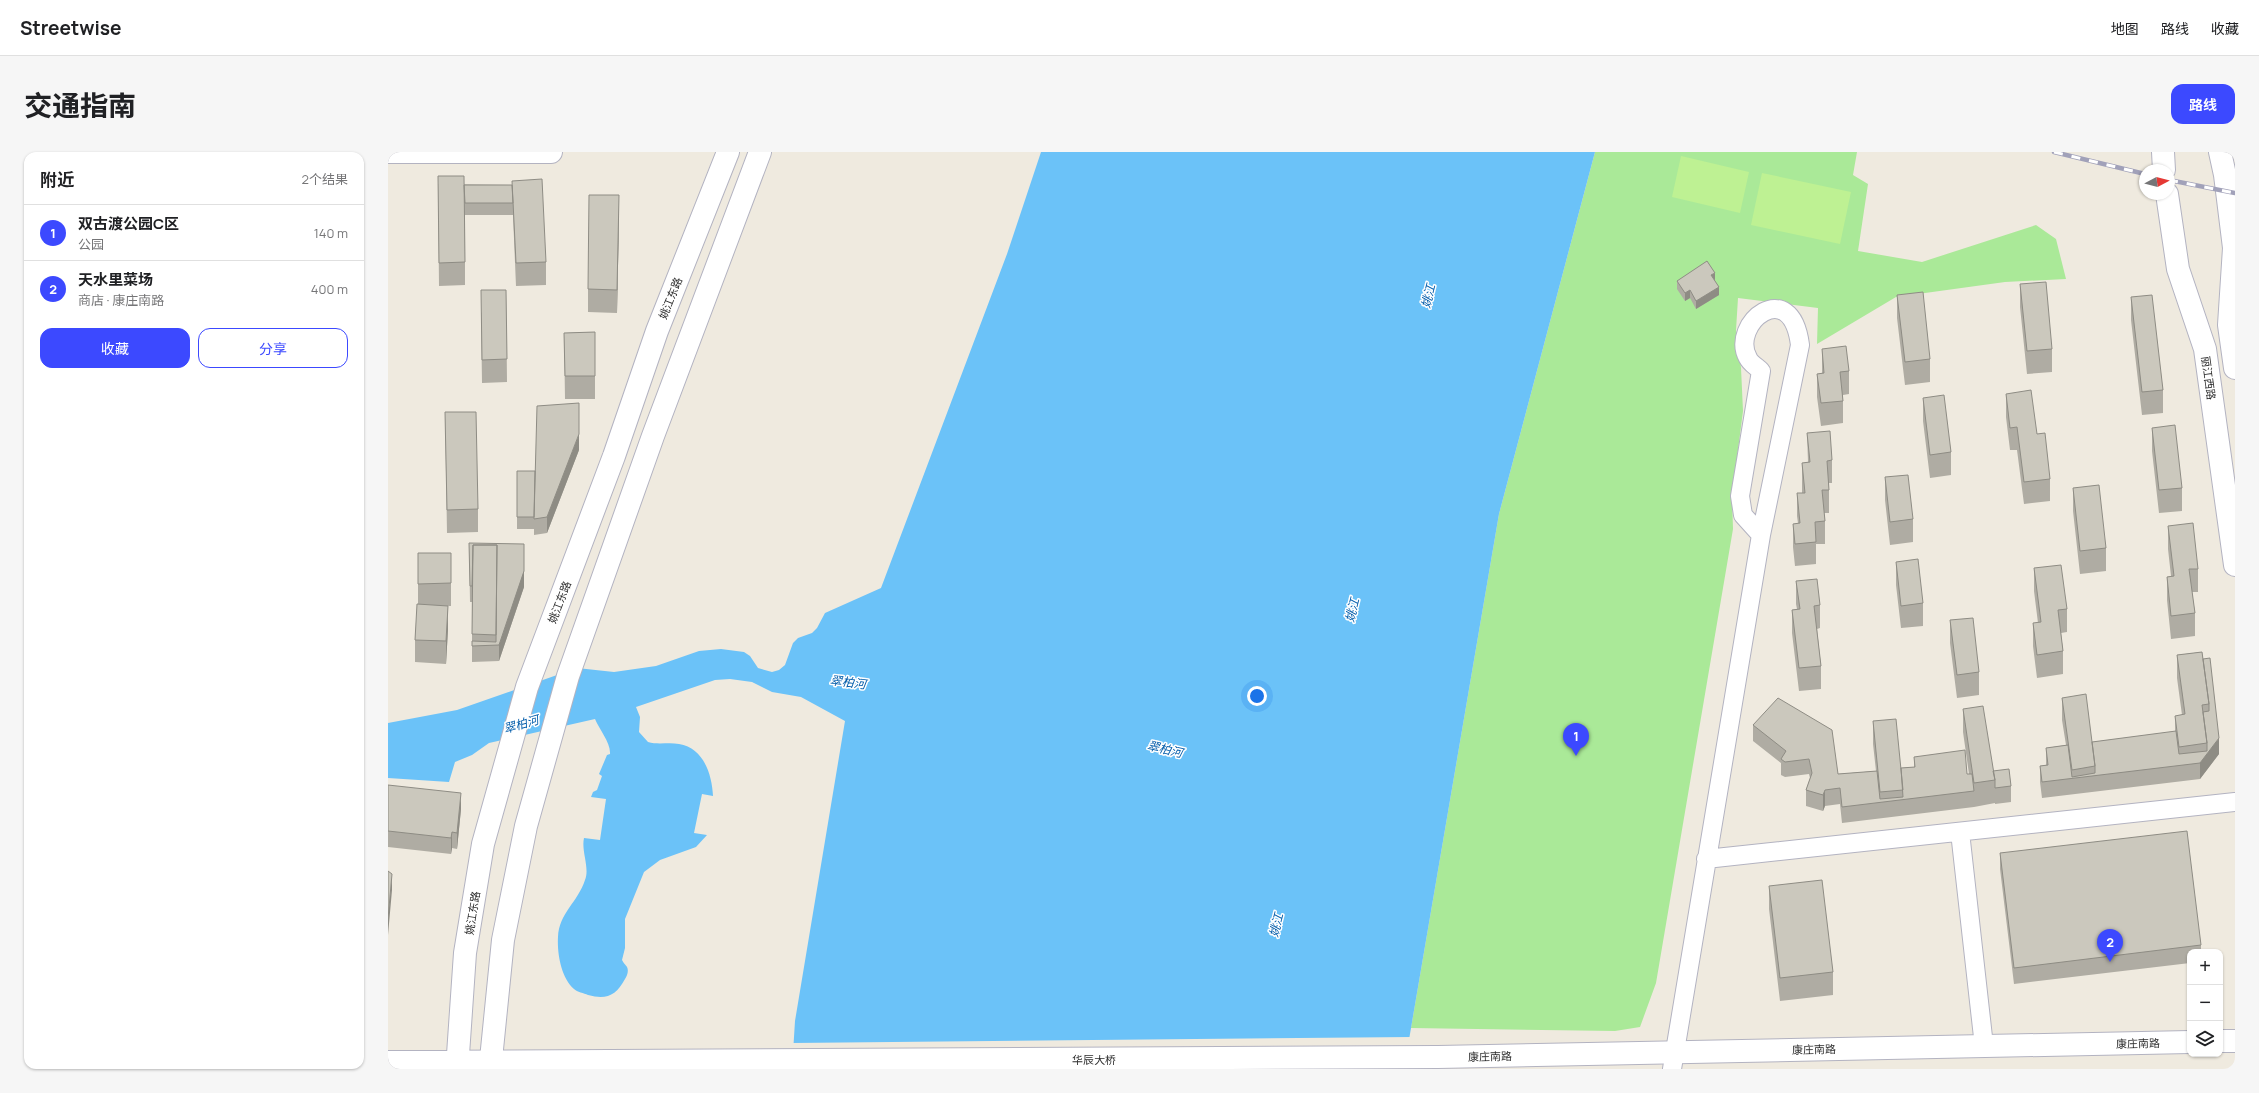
<!DOCTYPE html>
<html lang="zh">
<head>
<meta charset="utf-8">
<style>
  :root { --surface:#fff; --page:#f6f6f6; --text:#202124; --muted:#757577; --line:#e0e0e0; --accent:#3c49ff }
  body { margin:0; font-family:Manrope,"Noto Sans SC",sans-serif; background:var(--page); color:var(--text) }
  .controls { position:absolute; right:12px; bottom:12px; display:grid; overflow:hidden; border-radius:8px; box-shadow:0 1px 3px #0004 }
  .controls button { width:36px; height:36px; display:grid; place-items:center; padding:0; border:0; border-bottom:1px solid var(--line); background:var(--surface); color:var(--text); font:20px sans-serif }
  .compass { position:absolute; left:1751px; top:12px; width:36px; height:36px; border-radius:50%; background:var(--surface); box-shadow:0 1px 3px #0004; rotate:83deg }
  .you { position:absolute; left:869px; top:544px; width:14px; height:14px; margin:-10px; border:3px solid #fff; border-radius:50%; background:#1a73e8; box-shadow:0 0 0 6px #1a73e833 }
  .badge { display:grid; place-items:center; width:26px; height:26px; border-radius:50%; background:var(--accent); color:#fff; font-size:13px; font-weight:700 }
  .pin { position:absolute; translate:-50% -33px; filter:drop-shadow(0 1px 2px #0008) }
  .pin::after { content:''; position:absolute; top:21px; width:14px; height:12px; background:inherit; clip-path:polygon(0 0,100% 0,50% 100%) }
  .list { margin:0; padding:0; list-style:none }
  h2 { display:flex; justify-content:space-between; align-items:center; height:52px; margin:0; padding:0 16px; font-size:17px }
  h2 small { font-size:13px; font-weight:400; color:var(--muted) }
  .list li { display:grid; grid-template-columns:26px 1fr auto; gap:12px; align-items:center; box-sizing:border-box; height:56px; padding:0 16px; border-top:1px solid var(--line) }
  .list b { display:block; font-size:15px; white-space:nowrap }
  .list p { margin:0; font-size:13px; white-space:nowrap; color:var(--muted) }
  .list em { font-size:13px; font-style:normal; color:var(--muted) }
  .actions { display:flex; gap:8px; padding:12px 16px }
  .actions a { flex:1; padding:9px 0; border:1px solid var(--accent); border-radius:12px; text-align:center; font-size:14px; color:var(--accent) }
  .actions .main { background:var(--accent); color:#fff }
  .icon { flex:none; width:22px; height:22px; fill:none; stroke:currentColor; stroke-width:2; stroke-linecap:round; stroke-linejoin:round }
  .map { position:relative; flex:none; width:1847px; height:917px; overflow:hidden; border-radius:12px }
  header { display:flex; align-items:center; gap:24px; box-sizing:border-box; height:56px; padding:0 20px; background:var(--surface); border-bottom:1px solid var(--line) }
  header strong { font-size:19px }
  nav { display:flex; gap:22px; margin-inline-start:auto; font-size:14px }
  .intro { display:flex; align-items:center; justify-content:space-between; box-sizing:border-box; height:96px; padding:0 24px }
  h1 { margin:0; font-size:28px }
  .button { padding:10px 18px; border-radius:12px; background:var(--accent); color:#fff; font-size:14px; font-weight:700 }
  main { display:flex; gap:24px; padding:0 24px }
  aside { flex:1; background:var(--surface); border-radius:12px; box-shadow:0 1px 3px #0004 }
  .map>svg:first-child { display:block }
  .green { fill:#aae998 }
  .pitch { fill:#bef193 }
  .water { fill:#6bc2f8 }
  .pier { fill:#efeadf }
  .lines { fill:none; stroke-linecap:round; stroke-linejoin:round }
  .minor-casing { stroke:#b3b3c1; stroke-width:20 }
  .secondary-casing { stroke:#b3b3c1; stroke-width:24 }
  .minor { stroke:#fff; stroke-width:18 }
  .secondary { stroke:#fff; stroke-width:22 }
  .rail-casing { stroke:#a1a1b9; stroke-width:4.5 }
  .rail { stroke:#fff; stroke-width:3; stroke-dasharray:9; stroke-linecap:butt }
  .wall { fill:#afaca3 }
  .shaded-wall { fill:#8e8c84 }
  .building { fill:#cbc8bd; stroke:#8e8c84 }
  .labels { text-anchor:middle; dominant-baseline:central; stroke-width:3; stroke-linejoin:round; paint-order:stroke }
  .street-label { font-size:11px; fill:#2d2d2d; stroke:#fff }
  .water-label { font-size:12px; font-style:italic; fill:#035dab; stroke:#fff }
</style>
</head>
<body>
<header>
<strong>Streetwise</strong>
<nav><a>地图</a><a>路线</a><a>收藏</a></nav>
</header>
<div class="intro"><h1>交通指南</h1><a class="button">路线</a></div>
<main>
<aside>
<h2>附近<small>2个结果</small></h2>
<ul class="list">
<li><span class="badge">1</span><div><b>双古渡公园C区</b><p>公园</p></div><em>140 m</em></li>
<li><span class="badge">2</span><div><b>天水里菜场</b><p>商店 · 康庄南路</p></div><em>400 m</em></li>
</ul>
<div class="actions"><a class="main">收藏</a><a>分享</a></div>
</aside>
<div class="map">
<svg width="1847" height="917" viewBox="0 0 1847 917">
  <rect width="100%" height="100%" fill="#efeadf"/>
  <path class="green" d="M1207,0H1469L1465,23L1480,32L1470,99L1534,110L1648,73L1668,87L1678,127L1617,130L1508,145L1429,192L1430,156L1350,146L1348,178L1353,216L1355,259L1344,345L1345,377L1268,831L1252,875L1227,879L1023,876L1111,362Z"/>
  <path class="pitch" d="M1293,4L1361,20L1352,61L1284,45Z
    M1374,21L1463,40L1452,92L1363,73Z"/>
  <path class="water" d="M653,0H1207L1111,362L1016,917H404L407,869L457,569L413,545L384,540L364,530L342,527L327,528L248,555L252,565L251,580L260,590C270,593 281,590 291,592C316,596 324,623 325,644L314,642L306,681L319,683L308,695L272,708L256,720L237,767V796L234,808C236,812 238,813 239,815C241,819 239,824 237,827C228,844 218,848 200,843C196,841 189,840 186,837C173,826 169,801 170,785C171,761 190,750 197,728C202,716 193,699 196,686L212,688L218,647L203,645L205,640L209,638L214,624L211,622L219,603L222,602C223,591 211,577 207,567L101,591L84,603L67,610L61,630L0,626V571L69,558L189,516L226,520L268,514L311,499L333,497L356,500L362,504L370,516L384,520L391,518L397,513L405,491L410,486L424,481L429,476L437,461L493,436L619,102Z"/>
  <path class="pier" d="M1024,885L1018,917H402L404,891Z"/>
  <g class="lines">
    <g class="minor-casing">
      <path id="minor" d="M1572,680L1596,894
        M1318,707L1847,650
        M1284,917L1373,383L1412,193C1403,122 1341,172 1360,206C1362,211 1369,215 1373,219L1352,344L1355,363L1373,383"/>
    </g>
    <g class="secondary-casing">
      <path id="secondary" d="M0,0H163
        M1775,0L1776,18
        M1832,0L1837,23L1846,96L1841,173L1847,216
        M1779,42L1790,117L1817,197L1847,413
        M1832,889H1847
        M0,910L1050,905L1802,890
        M69,917L77,801L95,692L139,535L226,304L269,179L340,0
        M102,917L115,788L138,674L180,524L265,284L372,0"/>
    </g>
    <use href="#minor" class="minor"/>
    <use href="#secondary" class="secondary"/>
    <g class="rail-casing">
      <path id="rail" d="M1666,0L1757,22
        M1781,28L1847,41"/>
    </g>
    <use href="#rail" class="rail"/>
  </g>
  <path class="wall" d="M50,32L124,33L158,110V133L128,134L125,63H77V133L51,134Z
    M231,66L229,161L200,160V137Z
    M1289,129H1327L1331,143L1308,157L1302,146L1297,149L1289,137Z
    M1632,132L1664,197V220L1639,222L1632,155Z
    M118,138L119,230L94,231L93,161Z
    M1509,143L1542,207V230L1517,233L1509,166Z
    M1743,145L1775,238V261L1754,263L1743,168Z
    M207,180V247H177L176,181Z
    M1434,197L1461,219V242L1455,243V271L1433,274L1429,245V222L1434,221Z
    M1618,242L1649,282L1662,327V349L1636,352L1629,298H1622L1618,265Z
    M1535,246L1563,300V323L1542,326L1535,269Z
    M57,260L90,357V380L59,381Z
    M1764,276L1794,336V359L1771,361L1764,299Z
    M1419,281L1444,308V331H1441V361H1436L1437,369V392H1428V412L1407,414L1405,395V372L1410,371L1409,364V341H1414V311L1420,310Z
    M191,298L159,381L146,383V377H129V319H147Z
    M1497,325L1525,367V390L1502,393L1497,348Z
    M1685,336L1718,396V419L1692,422L1685,359Z
    M1780,374L1810,417V440H1804L1807,461V484L1783,487L1779,448V425L1783,424L1780,397Z
    M81,391L136,435L111,509L84,510V450H82Z
    M30,401H63V454H60V477L58,512L27,510V488L30,452Z
    M1508,410L1535,451V474L1513,476L1508,433Z
    M1646,416L1679,457V480L1673,481L1675,499V522L1649,526L1645,494V471H1650L1646,439Z
    M1408,429L1432,453V476L1429,477L1433,514V537L1411,539L1404,481V458L1409,457L1408,452Z
    M1562,468L1591,520V543L1569,546L1562,491Z
    M1814,500L1831,602L1812,627L1654,646L1652,630V614L1658,613V596L1678,593L1674,568V546L1704,590L1787,580V564L1794,563L1789,526V503Z
    M1575,557L1605,619L1623,634V650L1607,652V651L1586,655L1454,671L1452,652L1437,654L1435,659L1418,654V638L1422,626L1421,622L1397,625L1393,623V611L1365,589V573L1450,622L1488,619L1485,592V569L1513,616L1526,615V605L1579,622H1581L1575,580Z
    M0,633L73,657L69,697L64,696L63,702L0,695Z
    M1612,701L1813,793V800H1802V811L1626,832L1612,717Z
    M1381,734L1445,820V843L1392,849L1381,757Z"/>
  <path class="shaded-wall" d="M231,43V66L229,161V138Z
    M1327,121V129L1323,123Z
    M1331,135V143L1308,157V149Z
    M1302,138V146L1297,149V141Z
    M191,282V298L159,381V365Z
    M136,392V435L111,509V493Z
    M60,454V477L58,512V489Z
    M1831,586V602L1812,627V611Z
    M1437,638V654L1435,659V643Z
    M73,641V657L69,697V681Z
    M64,680V696L63,702V686Z
    M4,722V738L0,783V767Z"/>
  <path class="building" d="M50,24H76L77,110L51,111Z
    M154,27L158,110L128,111L124,29Z
    M76,33H124L125,51H77Z
    M201,43H231L229,138L200,137Z
    M1319,109L1327,121L1323,123L1331,135L1308,149L1302,138L1297,141L1289,129Z
    M1658,130L1664,197L1639,199L1632,132Z
    M93,138H118L119,207L94,208Z
    M1535,140L1542,207L1517,210L1509,143Z
    M1764,143L1775,238L1754,240L1743,145Z
    M207,180V224H177L176,181Z
    M1458,194L1461,219L1452,220L1455,249L1433,251L1429,222L1436,221L1434,197Z
    M1643,238L1649,282L1657,281L1662,327L1636,330L1629,275L1622,276L1618,242Z
    M1556,243L1563,300L1542,303L1535,246Z
    M191,251V282L159,365L146,367L149,254Z
    M57,260H88L90,357L59,358Z
    M1787,273L1794,336L1771,338L1764,276Z
    M1442,279L1444,308L1439,309L1441,338H1434L1437,369L1427,370L1428,390L1407,392L1405,372L1412,371L1409,341H1417L1414,311L1422,310L1419,281Z
    M129,319H147L146,365H129Z
    M1520,323L1525,367L1502,370L1497,325Z
    M1711,333L1718,396L1692,399L1685,336Z
    M1805,371L1810,417H1801L1807,461L1783,464L1779,425L1786,424L1780,374Z
    M81,391L136,392V419L111,493L84,494V489L108,490L109,393H85L84,434H82Z
    M85,393H109L108,483L84,482Z
    M30,401H63V431L30,432Z
    M1530,407L1535,451L1513,454L1508,410Z
    M1673,413L1679,457L1670,458L1675,499L1649,503L1645,471L1653,470L1646,416Z
    M1429,427L1432,453L1426,454L1433,514L1411,516L1404,458L1412,457L1408,429Z
    M29,452L60,454L58,489L27,488Z
    M1585,466L1591,520L1569,523L1562,468Z
    M1814,500L1821,552L1814,553L1819,591L1791,595L1787,564L1797,562L1789,503Z
    M1822,506L1831,586L1812,611L1654,630L1652,614L1660,613L1658,596L1680,593L1684,625L1707,621V614L1704,590L1788,579L1791,602L1819,599V591L1815,560L1821,559V552L1815,507Z
    M1698,542L1707,614L1684,618L1674,546Z
    M1390,546L1444,578L1450,622L1489,619L1492,647L1515,645L1513,616L1527,615L1526,605L1577,598L1579,622H1584L1586,639L1454,655L1452,636L1437,638L1435,643L1418,638L1424,621L1421,607L1397,610L1393,607L1398,599L1365,573Z
    M1595,554L1607,628L1586,631L1575,557Z
    M1508,567L1515,638L1492,640L1485,569Z
    M1621,617L1623,634L1607,636V628L1605,619Z
    M0,633L73,641L69,681L64,680L63,686L0,679Z
    M1799,679L1813,793L1626,816L1612,701Z
    M0,719L4,722L0,767Z
    M1434,728L1445,820L1392,826L1381,734Z"/>
  <g class="labels">
    <g class="street-label">
      <text transform="translate(282 146) rotate(-68)">姚江东路</text>
      <text transform="translate(1821 226) rotate(82)">丽江西路</text>
      <text transform="translate(171 450) rotate(-69)">姚江东路</text>
      <text transform="translate(84 761) rotate(-81)">姚江东路</text>
      <text transform="translate(1750 891) rotate(-1)">康庄南路</text>
      <text transform="translate(1426 897) rotate(-1)">康庄南路</text>
      <text transform="translate(1102 904) rotate(-1)">康庄南路</text>
      <text x="706" y="907">华辰大桥</text>
    </g>
    <g class="water-label">
      <text transform="translate(1040 144) rotate(-76)">姚江</text>
      <text transform="translate(964 458) rotate(-76)">姚江</text>
      <text transform="translate(460 530) rotate(7)">翠柏河</text>
      <text transform="translate(133 572) rotate(-16)">翠柏河</text>
      <text transform="translate(777 597) rotate(13)">翠柏河</text>
      <text transform="translate(888 773) rotate(-76)">姚江</text>
    </g>
  </g>
</svg>
<div class="controls">
<button>+</button>
<button>−</button>
<button><svg class="icon" aria-label="layers" viewBox="0 0 24 24"><path d="M12 4l9 5-9 5-9-5zM3 14l9 5 9-5"/></svg></button>
</div>
<svg class="compass" viewBox="-18 -18 36 36"><path d="M0-13l5 13h-10z" fill="#e53935"/><path d="M0 13l5-13h-10z" fill="#757577"/></svg>
<div class="you"></div>
<div class="pin badge" style="left:1188px;top:604px">1</div>
<div class="pin badge" style="left:1722px;top:810px">2</div>
</div>
</main>
</body>
</html>
